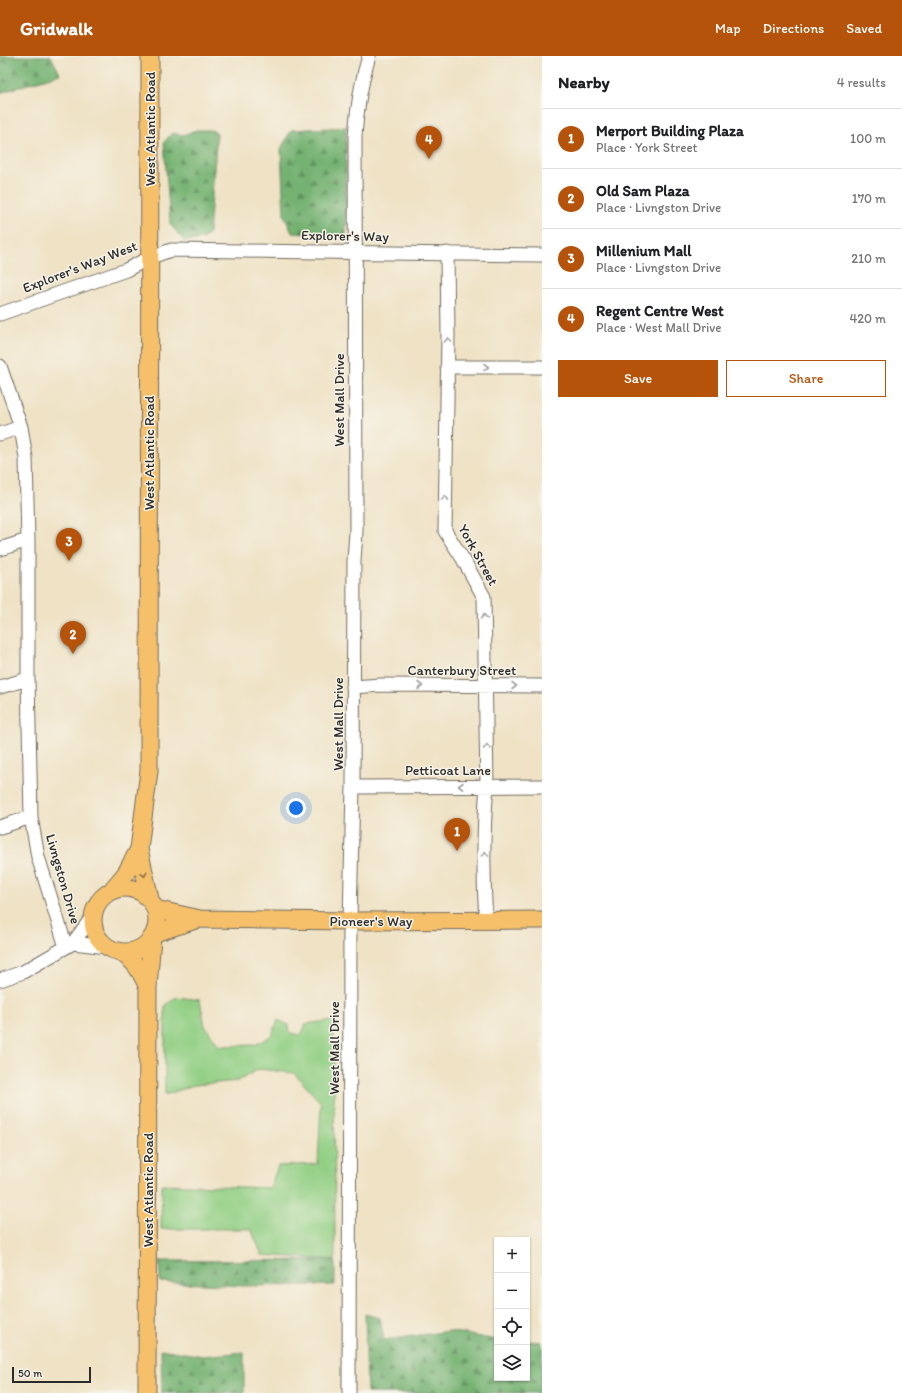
<!DOCTYPE html>
<html lang="en">
<head>
<meta charset="utf-8">
<style>
  :root { --surface:#fff; --page:#f2f2f2; --text:#202124; --muted:#757577; --line:#e0e0e0; --accent:#b45309 }
  body { margin:0; font-family:Itim,sans-serif; background:var(--page); color:var(--text) }
  .controls { position:absolute; right:12px; bottom:12px; display:grid; overflow:hidden; border-radius:0px; box-shadow:0 1px 3px #0004 }
  .controls button { width:36px; height:36px; display:grid; place-items:center; padding:0; border:0; border-bottom:1px solid var(--line); background:var(--surface); color:var(--text); font:20px sans-serif }
  .scale { position:absolute; left:12px; bottom:10px; width:79px; box-sizing:border-box; padding-left:4px; border:2px solid #2b2b2b; border-top:0; font-size:11px; line-height:14px; white-space:nowrap; color:#2b2b2b; -webkit-text-stroke:3px #f7f3e8; paint-order:stroke }
  .you { position:absolute; left:296px; top:752px; width:14px; height:14px; margin:-10px; border:3px solid #fff; border-radius:50%; background:#1a73e8; box-shadow:0 0 0 6px #1a73e833 }
  .badge { display:grid; place-items:center; width:26px; height:26px; border-radius:50%; background:var(--accent); color:#fff; font-size:13px; font-weight:700 }
  .pin { position:absolute; translate:-50% -33px; filter:drop-shadow(0 1px 2px #0008) }
  .pin::after { content:''; position:absolute; top:21px; width:14px; height:12px; background:inherit; clip-path:polygon(0 0,100% 0,50% 100%) }
  .list { margin:0; padding:0; list-style:none }
  h2 { display:flex; justify-content:space-between; align-items:center; height:52px; margin:0; padding:0 16px; font-size:17px }
  h2 small { font-size:13px; font-weight:400; color:var(--muted) }
  .list li { display:grid; grid-template-columns:26px 1fr auto; gap:12px; align-items:center; box-sizing:border-box; height:60px; padding:0 16px; border-top:1px solid var(--line) }
  .list b { display:block; font-size:15px; white-space:nowrap }
  .list p { margin:0; font-size:13px; white-space:nowrap; color:var(--muted) }
  .list em { font-size:13px; font-style:normal; color:var(--muted) }
  .actions { display:flex; gap:8px; padding:12px 16px }
  .actions a { flex:1; padding:9px 0; border:1px solid var(--accent); border-radius:0px; text-align:center; font-size:14px; color:var(--accent) }
  .actions .main { background:var(--accent); color:#fff }
  .icon { flex:none; width:22px; height:22px; fill:none; stroke:currentColor; stroke-width:2; stroke-linecap:round; stroke-linejoin:round }
  .map { position:relative; flex:none; width:542px; height:1337px; overflow:hidden }
  header { display:flex; align-items:center; gap:24px; box-sizing:border-box; height:56px; padding:0 20px; background:var(--accent); color:#fff }
  header strong { font-size:19px }
  nav { display:flex; gap:22px; margin-inline-start:auto; font-size:14px }
  main { display:flex }
  aside { flex:1; background:var(--surface) }
  .map>svg:first-child { display:block }
  .green { fill:#92cf84; stroke:#5e7d58 }
  .forest { fill:url(#forest-firs); stroke:#506e4e }
  .lines { fill:none; stroke-linecap:round; stroke-linejoin:round }
  .minor-casing { stroke:#706b61; stroke-width:15 }
  .major-casing { stroke:#706b61; stroke-width:19 }
  .minor { stroke:#fff; stroke-width:13 }
  .major { stroke:#f6c06b; stroke-width:17 }
  .oneway { stroke:#a0a0a0 }
  .oneway2 { stroke:#866e48 }
  .labels { text-anchor:middle; dominant-baseline:central; stroke-width:3; stroke-linejoin:round; paint-order:stroke }
  .street-label { font-size:14px; fill:#2b2b2b; stroke:#f7f3e8 }
</style>
</head>
<body>
<header>
<strong>Gridwalk</strong>
<nav><a>Map</a><a>Directions</a><a>Saved</a></nav>
</header>
<main>
<div class="map">
<svg width="542" height="1337" viewBox="0 0 542 1337">
  <defs>
    <pattern id="forest-firs" width="22" height="20" patternUnits="userSpaceOnUse"><rect width="22" height="20" fill="#75b272"/><path d="M5 1l3.5 6h-7zM16 11l3.5 6h-7z" fill="#60915e"/></pattern>
  </defs>
  <rect width="100%" height="100%" fill="#f7f3e8"/>
  <filter id="ink" filterUnits="userSpaceOnUse"><feTurbulence type="fractalNoise" baseFrequency=".025" numOctaves="2"/><feDisplacementMap in="SourceGraphic" scale="8" xChannelSelector="R" yChannelSelector="G"/><feConvolveMatrix kernelMatrix="1 2 1 2 8 2 1 2 1" color-interpolation-filters="sRGB"/></filter>
  <filter id="wash" filterUnits="userSpaceOnUse"><feTurbulence type="fractalNoise" baseFrequency=".012" numOctaves="4" result="noise"/><feDisplacementMap in="SourceGraphic" scale="16" xChannelSelector="R" yChannelSelector="G"/><feGaussianBlur stdDeviation="0.9" result="paint"/><feColorMatrix in="noise" values="0 0 0 0 0 0 0 0 0 0 0 0 0 0 0 0 0 1.4 0 .05"/><feComposite in="paint" operator="in"/></filter>
  <g filter="url(#wash)">
    <rect width="100%" height="100%" fill="#efe2c5"/>
    <path class="green" d="M176,941L200,944L205,970L219,990L255,989L272,979L278,964L289,969L290,977L301,979L306,968L334,964L335,1204L262,1199L251,1173H161L162,1128L270,1132L278,1110L318,1108L321,1047L294,1017L259,1013L238,1025L194,1029L165,1039V950Z"/>
    <path class="forest" d="M0,0H51L60,18L0,37Z
      M346,71V181L292,177L284,159L281,93L291,74Z
      M196,74H211L217,77L209,177L203,183L184,185L170,168L164,86L172,77L183,79Z
      M335,1204V1229L244,1230L160,1226L159,1205Z
      M365,1258L380,1262L384,1284L449,1275L497,1284V1322H527V1285L542,1286V1337H367Z
      M161,1293L203,1300L244,1296V1337H162Z"/>
  </g>
  <g filter="url(#ink)">
    <g class="lines">
      <g class="minor-casing">
        <path id="minor" d="M447,197L448,280L445,475L463,503L484,541L487,730C483,775 483,820 486,865
          M0,258L126,214L149,202L171,194L542,199
          M0,310L21,371L26,402L28,484V623L31,761L38,801L66,891
          M447,311H542
          M0,378L21,371
          M0,493L28,484
          M0,631L28,623
          M353,631L381,629L542,630
          M353,731L542,730
          M0,771L31,761
          M73,887L108,891
          M0,924L23,916L73,887L93,860
          M349,1337L350,865L353,731L354,505L356,476L355,80C357,52 361,26 369,0"/>
      </g>
      <g class="major-casing">
        <path id="major" d="M139,793L150,843
          M93 864a32 32 0 1 1 64 0a32 32 0 1 1-64 0Z
          M111,835L126,817L139,793L149,715L150,0
          M155,853L200,863L350,865L542,864
          M155,877L199,863
          M119,895C136,906 139,913 148,931
          M147,1337L148,931L152,882"/>
      </g>
      <use href="#minor" class="minor"/>
      <use href="#major" class="major"/>
    </g>
    <defs><path id="oneway-chevron" d="M-2-3.5L2.5 0L-2 3.5" fill="none" stroke-width="1.6" stroke-linecap="round" stroke-linejoin="round"/></defs>
    <g class="oneway">
      <use href="#oneway-chevron" transform="translate(448 284) rotate(-89)"/>
      <use href="#oneway-chevron" transform="translate(486 311)"/>
      <use href="#oneway-chevron" transform="translate(445 442) rotate(-89)"/>
      <use href="#oneway-chevron" transform="translate(484 561) rotate(-91)"/>
      <use href="#oneway-chevron" transform="translate(420 630)"/>
      <use href="#oneway-chevron" transform="translate(514 630)"/>
      <use href="#oneway-chevron" transform="translate(487 691) rotate(-91)"/>
      <use href="#oneway-chevron" transform="translate(461 730) rotate(180)"/>
      <use href="#oneway-chevron" transform="translate(485 798) rotate(-89)"/>
    </g>
    <use class="oneway2" href="#oneway-chevron" transform="translate(144 818) rotate(77)"/>
  </g>
  <g class="labels">
    <g class="street-label">
      <text transform="translate(150 73) rotate(-90)">West Atlantic Road</text>
      <text transform="translate(345 180) rotate(1)">Explorer's Way</text>
      <text transform="translate(80 211) rotate(-21)">Explorer's Way West</text>
      <text transform="translate(339 344) rotate(-90)">West Mall Drive</text>
      <text transform="translate(149 397) rotate(-90)">West Atlantic Road</text>
      <text transform="translate(478 499) rotate(61)">York Street</text>
      <text x="462" y="614">Canterbury Street</text>
      <text transform="translate(338 668) rotate(-90)">West Mall Drive</text>
      <text x="448" y="714">Petticoat Lane</text>
      <text transform="translate(63 823) rotate(74)">Livngston Drive</text>
      <text x="371" y="865">Pioneer's Way</text>
      <text transform="translate(334 992) rotate(-90)">West Mall Drive</text>
      <text transform="translate(148 1134) rotate(-90)">West Atlantic Road</text>
    </g>
  </g>
</svg>
<div class="controls">
<button>+</button>
<button>−</button>
<button><svg class="icon" aria-label="locate" viewBox="0 0 24 24"><circle cx="12" cy="12" r="6"/><path d="M12 2v4M12 18v4M2 12h4M18 12h4"/></svg></button>
<button><svg class="icon" aria-label="layers" viewBox="0 0 24 24"><path d="M12 4l9 5-9 5-9-5zM3 14l9 5 9-5"/></svg></button>
</div>
<div class="scale">50 m</div>
<div class="you"></div>
<div class="pin badge" style="left:457px;top:795px">1</div>
<div class="pin badge" style="left:73px;top:598px">2</div>
<div class="pin badge" style="left:69px;top:505px">3</div>
<div class="pin badge" style="left:429px;top:103px">4</div>
</div>
<aside>
<h2>Nearby<small>4 results</small></h2>
<ul class="list">
<li><span class="badge">1</span><div><b>Merport Building Plaza</b><p>Place · York Street</p></div><em>100 m</em></li>
<li><span class="badge">2</span><div><b>Old Sam Plaza</b><p>Place · Livngston Drive</p></div><em>170 m</em></li>
<li><span class="badge">3</span><div><b>Millenium Mall</b><p>Place · Livngston Drive</p></div><em>210 m</em></li>
<li><span class="badge">4</span><div><b>Regent Centre West</b><p>Place · West Mall Drive</p></div><em>420 m</em></li>
</ul>
<div class="actions"><a class="main">Save</a><a>Share</a></div>
</aside>
</main>
</body>
</html>
